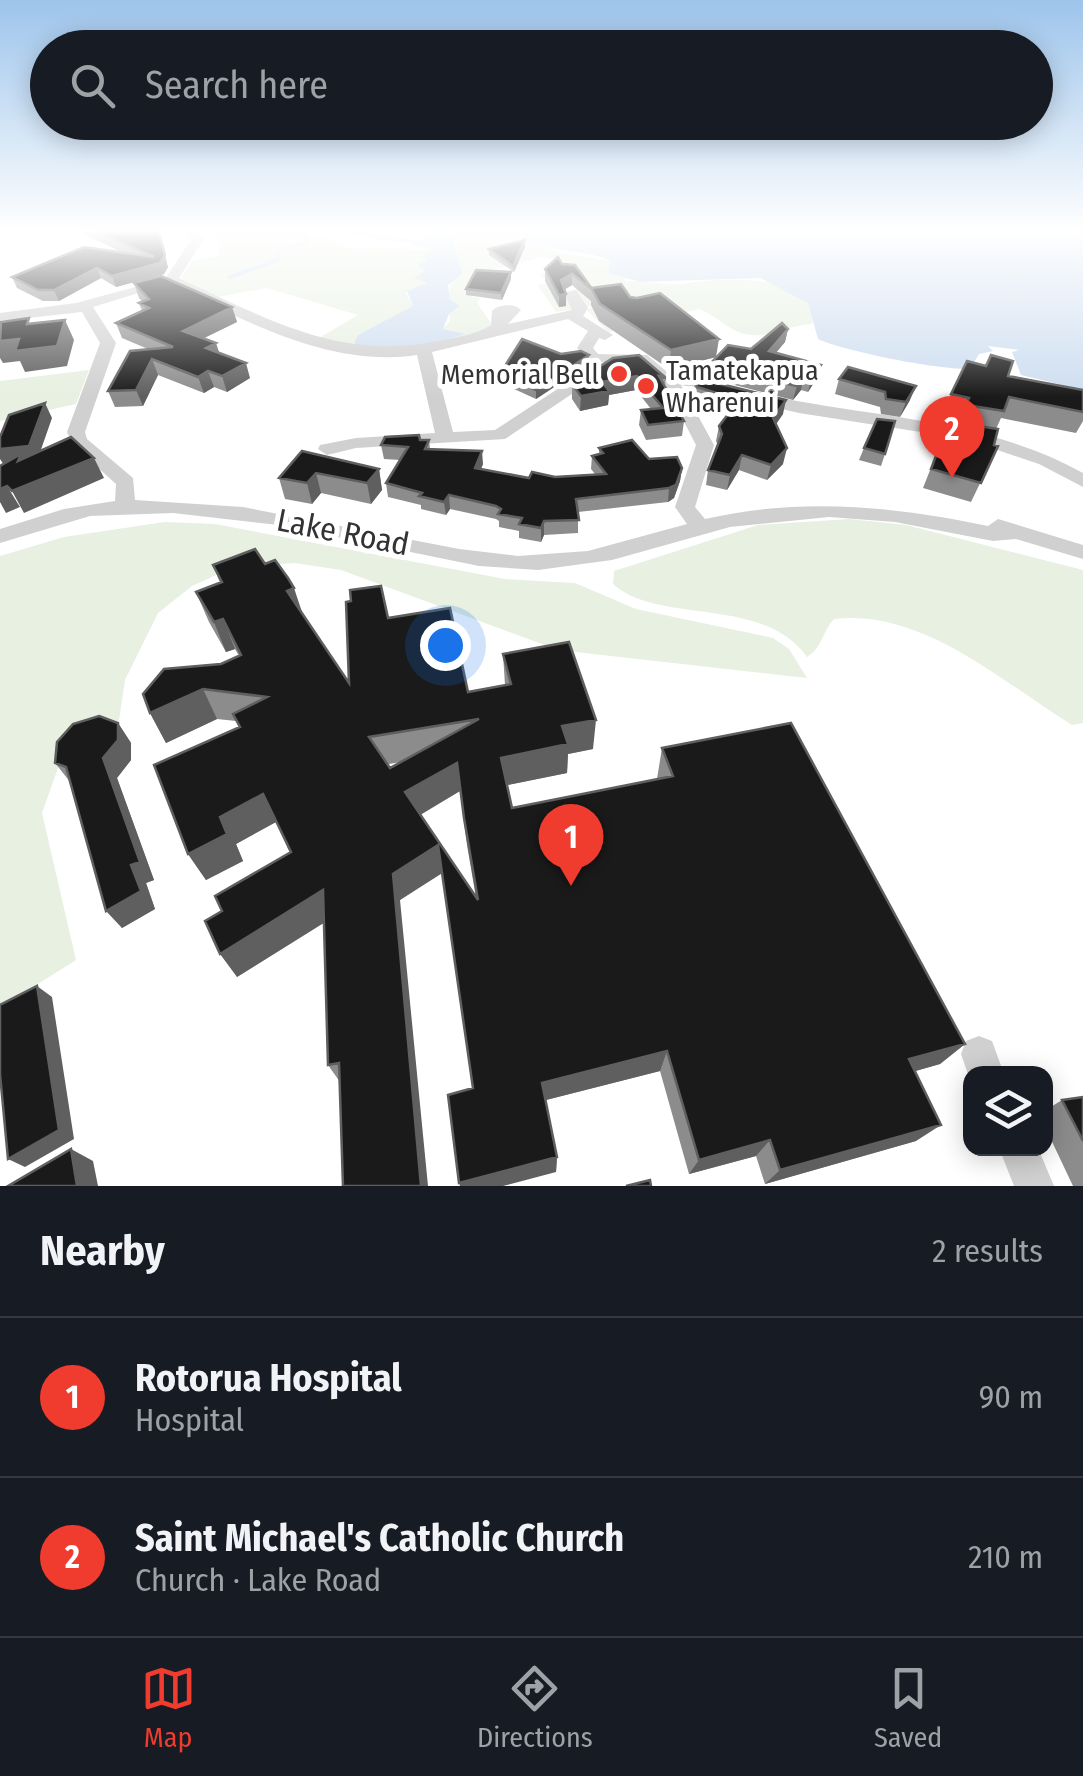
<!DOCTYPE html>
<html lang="en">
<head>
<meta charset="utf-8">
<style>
  :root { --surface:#171b24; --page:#20242c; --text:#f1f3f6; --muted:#9ea1a6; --line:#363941; --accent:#f03c2e }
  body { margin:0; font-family:"Fira Sans Condensed",sans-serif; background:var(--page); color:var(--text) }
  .controls { position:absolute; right:30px; bottom:30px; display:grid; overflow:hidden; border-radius:20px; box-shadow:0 5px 25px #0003 }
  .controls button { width:90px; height:90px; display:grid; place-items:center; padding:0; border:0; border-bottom:2px solid var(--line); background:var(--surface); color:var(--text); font:50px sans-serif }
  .you { position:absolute; left:445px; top:645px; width:35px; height:35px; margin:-25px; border:8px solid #fff; border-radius:50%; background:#1a73e8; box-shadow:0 0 0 15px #1a73e833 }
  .badge { display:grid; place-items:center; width:65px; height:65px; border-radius:50%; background:var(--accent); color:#fff; font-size:32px; font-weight:700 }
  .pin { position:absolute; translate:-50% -82px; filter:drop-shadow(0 2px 5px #0008) }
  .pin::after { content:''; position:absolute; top:52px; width:35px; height:30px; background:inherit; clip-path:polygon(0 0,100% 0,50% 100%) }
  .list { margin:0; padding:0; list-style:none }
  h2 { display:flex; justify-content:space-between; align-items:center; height:130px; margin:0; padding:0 40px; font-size:42px }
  h2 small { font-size:32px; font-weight:400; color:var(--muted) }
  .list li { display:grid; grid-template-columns:65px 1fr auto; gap:30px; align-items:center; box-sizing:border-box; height:160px; padding:0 40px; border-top:2px solid var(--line) }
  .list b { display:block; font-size:38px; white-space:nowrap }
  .list p { margin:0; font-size:32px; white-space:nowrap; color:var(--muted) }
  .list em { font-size:32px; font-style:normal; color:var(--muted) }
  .icon { flex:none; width:55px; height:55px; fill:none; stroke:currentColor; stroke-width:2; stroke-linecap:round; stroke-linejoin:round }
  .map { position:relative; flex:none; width:1083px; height:1186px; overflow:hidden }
  .search { position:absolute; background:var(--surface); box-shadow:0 5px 25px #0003; left:30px; right:30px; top:30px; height:110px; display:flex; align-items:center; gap:25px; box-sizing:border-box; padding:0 35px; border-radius:55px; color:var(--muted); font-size:38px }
  .sheet { height:450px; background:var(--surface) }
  nav { display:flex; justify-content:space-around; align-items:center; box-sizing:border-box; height:140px; border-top:2px solid var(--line); background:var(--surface); font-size:28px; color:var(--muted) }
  nav a { display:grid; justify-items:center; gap:5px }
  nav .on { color:var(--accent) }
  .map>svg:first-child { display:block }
  .green { fill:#e7f0e1 }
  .water { fill:#cdddf0 }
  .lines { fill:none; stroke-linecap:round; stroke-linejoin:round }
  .stream { stroke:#cdddf0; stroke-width:4 }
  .minor { fill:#d0d0d0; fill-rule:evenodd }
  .wall { fill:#8c8c8c; fill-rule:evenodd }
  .shaded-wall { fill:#5f5f5f }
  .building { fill:#1a1a1a; stroke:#5f5f5f; stroke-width:2.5; fill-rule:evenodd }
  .poi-dot { fill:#f03c2e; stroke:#fff; stroke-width:4 }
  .labels { text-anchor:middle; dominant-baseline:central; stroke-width:10; stroke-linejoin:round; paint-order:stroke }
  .far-poi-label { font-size:28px; fill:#333; stroke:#fff; text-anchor:start }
  .street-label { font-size:32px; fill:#333; stroke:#fff }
</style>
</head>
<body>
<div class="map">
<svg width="1083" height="1186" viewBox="0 0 1083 1186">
  <rect width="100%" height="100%" fill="#fff"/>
  <path class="green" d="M218,231H310L348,248L437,249L425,271L427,283L406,293L413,306L409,311L358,335L427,345L466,334L443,329L450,321C446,289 457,264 449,231H530L521,237L560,253L612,261L626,281C646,282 671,286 689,283C720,278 821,272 812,324C787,325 768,341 741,333C726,328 714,314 699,309L608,332L586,309L620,302L556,312L537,284H546L562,293L577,289L564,275L543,278L540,274L561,270L554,259L541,257L470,276L475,278L472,297L481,298L477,303L491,323L490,329C426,347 382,357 317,339L358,315L267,288L218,297L181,278L192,261L218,256L220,242L202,235Z
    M89,370L76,404L0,421V381Z
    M849,519L906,525L1083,570V723L1072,725C1001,681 921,608 834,619C822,632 823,647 807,657C764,595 657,625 613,584L614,571L758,525Z
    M165,522L215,524L505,579L575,583L636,609L773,638L789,649L807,678L558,650L341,570L295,563L234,567L192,586L158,613L125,680L118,727L64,751L42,813L76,960L0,1008V556L64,537Z"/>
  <path class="water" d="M437,231L451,234L462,273L448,285L450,299L459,306L449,314L443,329L466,334C434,344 387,357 354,343L358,335L413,306L407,291L427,283L414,278L424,271L417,263L427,261L424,254L435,249L409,246Z
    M530,231H1083V390L1021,375L1012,352L1019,350L988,346L993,351L979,354L970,369C940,370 847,352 818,339L808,303L760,278L640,282L608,273L611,261C583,248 555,255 519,237Z"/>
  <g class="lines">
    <path class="stream" d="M339,231L415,242
      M230,277L278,260L279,251L306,243L305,231"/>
    <path class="minor" d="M183,231H197L204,239L179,278C267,319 339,361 439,341C457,337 475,335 491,325L492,311C498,304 515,303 521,310L508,324L572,310L564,293L576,290L588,308L583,316L613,335L605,340L599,338L593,348L598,354L647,355L666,371L730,388L722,393L681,385L714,445L695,507L705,519C801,497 892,506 988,526L998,519L1083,545V559L1016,539L993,541L895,522L829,517L730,527L612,560L538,570L479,566L278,525L173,513L90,516L0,543V529L64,509L115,501L116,484L73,445L67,432L100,343L82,312L0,321V313L76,303L165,279L191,240ZM168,284C246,320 327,368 417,355L435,433L356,438L320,445L318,449L327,455L356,448L505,439L603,373V367H591L495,430L453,432L432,352L568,319L588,331L577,348L588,362L637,363L655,378L666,381L665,385L696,445L675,507L687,524L588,551L518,556L459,549L243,507L135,500L133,478L87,439L85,432L116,343L93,307Z
      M757,393C867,418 982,417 1083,473V487L1039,464L965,439L799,413L751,402L748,398Z
      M979,1036L992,1041L1004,1074H970V1080L961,1054L966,1041Z
      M999,1148H1038L1054,1186H1014Z"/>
  </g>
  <path class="wall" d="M82,231H128L168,267L164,274L116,287L101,278L59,301H43L17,288L12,277L124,253L83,234Z
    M525,240V247L514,272L489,255V249Z
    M562,264L592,288L630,297L716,357L751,349L788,329L785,342L776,353L817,378L808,392L801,390L793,400L707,378L709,365L716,357L669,369L599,321L591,305V301L572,285L564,290L566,294V306L559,307L545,281V269Z
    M511,279L502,300L466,295V289Z
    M134,283L232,307L237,322L203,338L250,378L227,392L214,387L204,393L158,375L143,406L115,407L108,391L148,349L122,338L116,323L142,311L139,303L143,302L139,298Z
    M561,354L589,364L536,399L512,388V379L504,378L503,369Z
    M613,358L666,378L665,386L684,421L682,436L646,440L639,425L641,410L651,409L636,390L609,395L608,405L580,411L572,399V384Z
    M1008,376L1083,390V421L1076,433L1001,418L996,429L994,445L998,446L971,502L923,488L945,432L954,435L958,425L960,418L942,414L951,394Z
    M696,378L783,414L776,424L783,464L767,480L739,470L727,490L706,485L708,470L718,445L716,441L719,426L729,412L694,402L693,392Z
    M839,379L910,400L900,417L881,414L880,407L835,394Z
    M420,440H429L430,449L483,464L481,469L529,478L595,474L591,469L592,456L599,454V448L682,468L680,481L674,498L668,502L578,512V533L544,535L541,542L519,538V531L499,527V521L496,519L450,509L446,515L421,509V505L388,497L386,483L400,460L384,459L381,445Z
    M864,448L885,454L881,466L859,460Z
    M302,451L379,469L382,490L371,504L321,493L312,504L285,499L279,478Z
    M213,565L302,614L349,683L388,618L468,692L505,685L503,654L593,749L568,754L567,773L507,785L512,808L657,779L662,748L965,1044L940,1064L915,1071L916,1141L765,1184L756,1156L689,1174L660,1071L546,1100L557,1157L556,1172L473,1088L442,872L400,900L340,1082L328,1065L324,922L237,977L222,911L290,853L276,822L236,844L243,861L206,880L188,854L239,728L236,721L217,719L166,743L150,713L221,664L239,656L235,649L226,652L209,622L196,592L220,583ZM401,762L390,768L387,764H389ZM460,791L467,845L476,898L420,814Z
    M118,723L131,743V760L117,778L154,880L146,883L155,909L122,928L71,783L55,763Z
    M1083,1097V1186H1073L1046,1129V1110L1062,1100Z"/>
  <path class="shaded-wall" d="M159,231L168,267L164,274L116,287L112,276L160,263Z
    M525,240V247L514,272L513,266Z
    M97,268L101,278L59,301L54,290Z
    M511,272V279L502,300L501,293Z
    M572,274V285L560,292L561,280Z
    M566,294V306L559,307V295Z
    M232,307L237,322L188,346L183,331Z
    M65,320L74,340L67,366L25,372L20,361L3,363L0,358V341Z
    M788,329L785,342L766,364L769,351Z
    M719,339L716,357L669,369L671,350Z
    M216,343L221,358L206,348Z
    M589,355V364L536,399V390Z
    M152,359L158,375L143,406L136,390Z
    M246,363L250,378L227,392L222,376Z
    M821,365L817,378L808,392L811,379Z
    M208,371L214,387L204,393L198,377Z
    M637,376L636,390L609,395L608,405L580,411L581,396L602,382Z
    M804,377L801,390L793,400L797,386Z
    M916,386L910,400L900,417L906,402Z
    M786,400L783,414L770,433L773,418Z
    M45,403L52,418L37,461L4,465L0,459V449Z
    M787,448L783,464L767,480L771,465Z
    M482,451L483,464L476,481L475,468Z
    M742,455L739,470L727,490L730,475Z
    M94,458L104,478L24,513L12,491Z
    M682,468L680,481L674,498L668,502L669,488Z
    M379,469L382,490L371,504L367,483Z
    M316,473L321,493L312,504L307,483Z
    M7,486L20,507L6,513L0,502V489Z
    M449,495L450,509L446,515L444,502Z
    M544,521V535L541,542V528Z
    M294,588L304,618L287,591Z
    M223,619L235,649L226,652L214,622Z
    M203,689L217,719L166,743L150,713Z
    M596,720L593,749L568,754L567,773L503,786L501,758L562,726Z
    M118,723L131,743V760L117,778L154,880L146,883L155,909L122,928L106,911L131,865L103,758Z
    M457,763L460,791L412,820L405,792Z
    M263,794L276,822L236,844L243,861L206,880L188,854L220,817Z
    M438,845L444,872L400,900L428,1186H421L393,874Z
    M323,890L335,916L237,977L220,954Z
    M37,986L52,997L74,1139L25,1167L8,1159Z
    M965,1044L940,1064L888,1079L909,1059Z
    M667,1051L660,1071L542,1101V1083Z
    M941,1125L916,1141L765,1184L780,1170Z
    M770,1140L756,1156L689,1174L699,1160Z
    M71,1149L93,1161L98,1186H77Z
    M557,1157L556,1172L503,1186H460L459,1183Z"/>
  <path class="building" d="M95,231H159L165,256L160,263L112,276L97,268L54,290H38L12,277L84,247L154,257Z
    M525,240L513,266L489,249Z
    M558,257L562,264L575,265L592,289L572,274L561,280L566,294L559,295L545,269Z
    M476,270L511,272L501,293L466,289Z
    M161,276L232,307L183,331L216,343L206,348L246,363L222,376L208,371L198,377L152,359L136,390L108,391L130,351L173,347L116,323L149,308L139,303L149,299L134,283Z
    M621,284L630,297L637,298L660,293L719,339L671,350L600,304L591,288Z
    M29,318L27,324L65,320L57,346L15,351L19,339L0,341L1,322Z
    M782,323L788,329L769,351L821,365L811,379L804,377L797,386L709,365L728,345L751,349Z
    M522,339L561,354L581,351L589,355L536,390L512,379L523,372L503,369Z
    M639,355L666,378L659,376L684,421L648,425L641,410L663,408L637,376L602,382L609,391L581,396L572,384L613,358Z
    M991,355L1013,361L1008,376L1083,390V412L1009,397L1004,411L966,405L969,398L951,394L967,361L986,366Z
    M848,367L916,386L906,402L886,399L885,392L839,379Z
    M696,378L786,400L773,418L787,448L771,465L742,455L730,475L708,470L722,434L719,426L739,400L697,387Z
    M45,403L29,446L0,449V437L9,415Z
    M877,419L895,421L885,454L864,448Z
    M959,423L998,429L994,445L998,446L981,483L931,469L945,432L955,435Z
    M419,435L420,440H429L425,449L482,451L475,468L529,478L532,472L555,477L606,474L592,456L603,453L599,448L632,440L649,459L677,457L682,468L676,485L669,488L576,499L579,520L544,521L541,528L519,524L522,518L498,514L501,509L496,506L449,495L444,502L419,496L422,493L386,483L408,447L381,445L385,437Z
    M71,437L94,458L12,491L7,486L0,489V466L21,454L18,461Z
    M302,451L379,469L367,483L316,473L307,483L279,478Z
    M255,549L265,564L275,560L288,578L294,588L287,591L349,683L346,602L351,601L350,590L381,586L388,618L450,608L468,692L511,684L503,654L569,642L596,720L562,726L568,744L501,758L512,808L673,776L662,748L791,723L965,1044L909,1059L941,1125L780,1170L770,1140L699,1160L667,1051L542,1083L557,1157L459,1183L448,1095L473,1088L438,845L393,874L421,1186H343L339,1063L328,1065L323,890L220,954L205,921L222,911L215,896L291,852L263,794L220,817L227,834L188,854L154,765L240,727L233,714L267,697L203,689L150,713L143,694L164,669L221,664L241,655L223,619L214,622L196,592L222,582L213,565ZM479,719L390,768L369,737ZM457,763L464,818L478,900L405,792Z
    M99,716L118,723V740L103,758L140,862L131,865L141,891L106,911L66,767L55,763L57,742L73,724Z
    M37,986L59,1130L8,1159L0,1074V1005Z
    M1083,1097V1141L1062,1100Z
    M71,1149L77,1186H8Z
    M650,1180L651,1186H626Z"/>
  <linearGradient id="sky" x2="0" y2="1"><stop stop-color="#9dc4eb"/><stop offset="0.58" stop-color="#fff"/><stop offset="1" stop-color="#fff" stop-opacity="0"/></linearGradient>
  <rect width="1083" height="397" fill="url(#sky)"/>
  <g class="poi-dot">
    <circle cx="619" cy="374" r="10"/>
    <circle cx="646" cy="386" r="10"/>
  </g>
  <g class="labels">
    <g class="far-poi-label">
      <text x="666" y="370">Tamatekapua<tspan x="666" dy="32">Wharenui</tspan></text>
      <text x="599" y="374" text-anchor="end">Memorial Bell</text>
    </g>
    <g class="street-label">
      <text transform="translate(343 532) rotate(11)">Lake Road</text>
    </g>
  </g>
</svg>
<div class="controls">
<button><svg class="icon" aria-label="layers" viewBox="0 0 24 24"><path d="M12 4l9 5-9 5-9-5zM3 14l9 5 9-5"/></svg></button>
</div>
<div class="you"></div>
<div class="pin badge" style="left:571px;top:886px">1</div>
<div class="pin badge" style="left:952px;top:478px">2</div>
<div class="search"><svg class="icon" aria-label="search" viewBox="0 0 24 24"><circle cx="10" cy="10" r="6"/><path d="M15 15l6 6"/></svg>Search here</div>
</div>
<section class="sheet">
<h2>Nearby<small>2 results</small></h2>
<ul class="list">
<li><span class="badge">1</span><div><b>Rotorua Hospital</b><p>Hospital</p></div><em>90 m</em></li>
<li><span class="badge">2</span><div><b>Saint Michael's Catholic Church</b><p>Church · Lake Road</p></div><em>210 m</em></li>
</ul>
</section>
<nav>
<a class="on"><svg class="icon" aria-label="map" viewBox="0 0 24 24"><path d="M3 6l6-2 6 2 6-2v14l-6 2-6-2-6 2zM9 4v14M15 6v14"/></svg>Map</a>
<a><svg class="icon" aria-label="directions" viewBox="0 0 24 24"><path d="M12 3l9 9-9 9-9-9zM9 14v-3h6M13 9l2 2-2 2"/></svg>Directions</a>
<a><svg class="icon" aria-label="saved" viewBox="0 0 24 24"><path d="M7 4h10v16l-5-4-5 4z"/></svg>Saved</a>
</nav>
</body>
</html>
